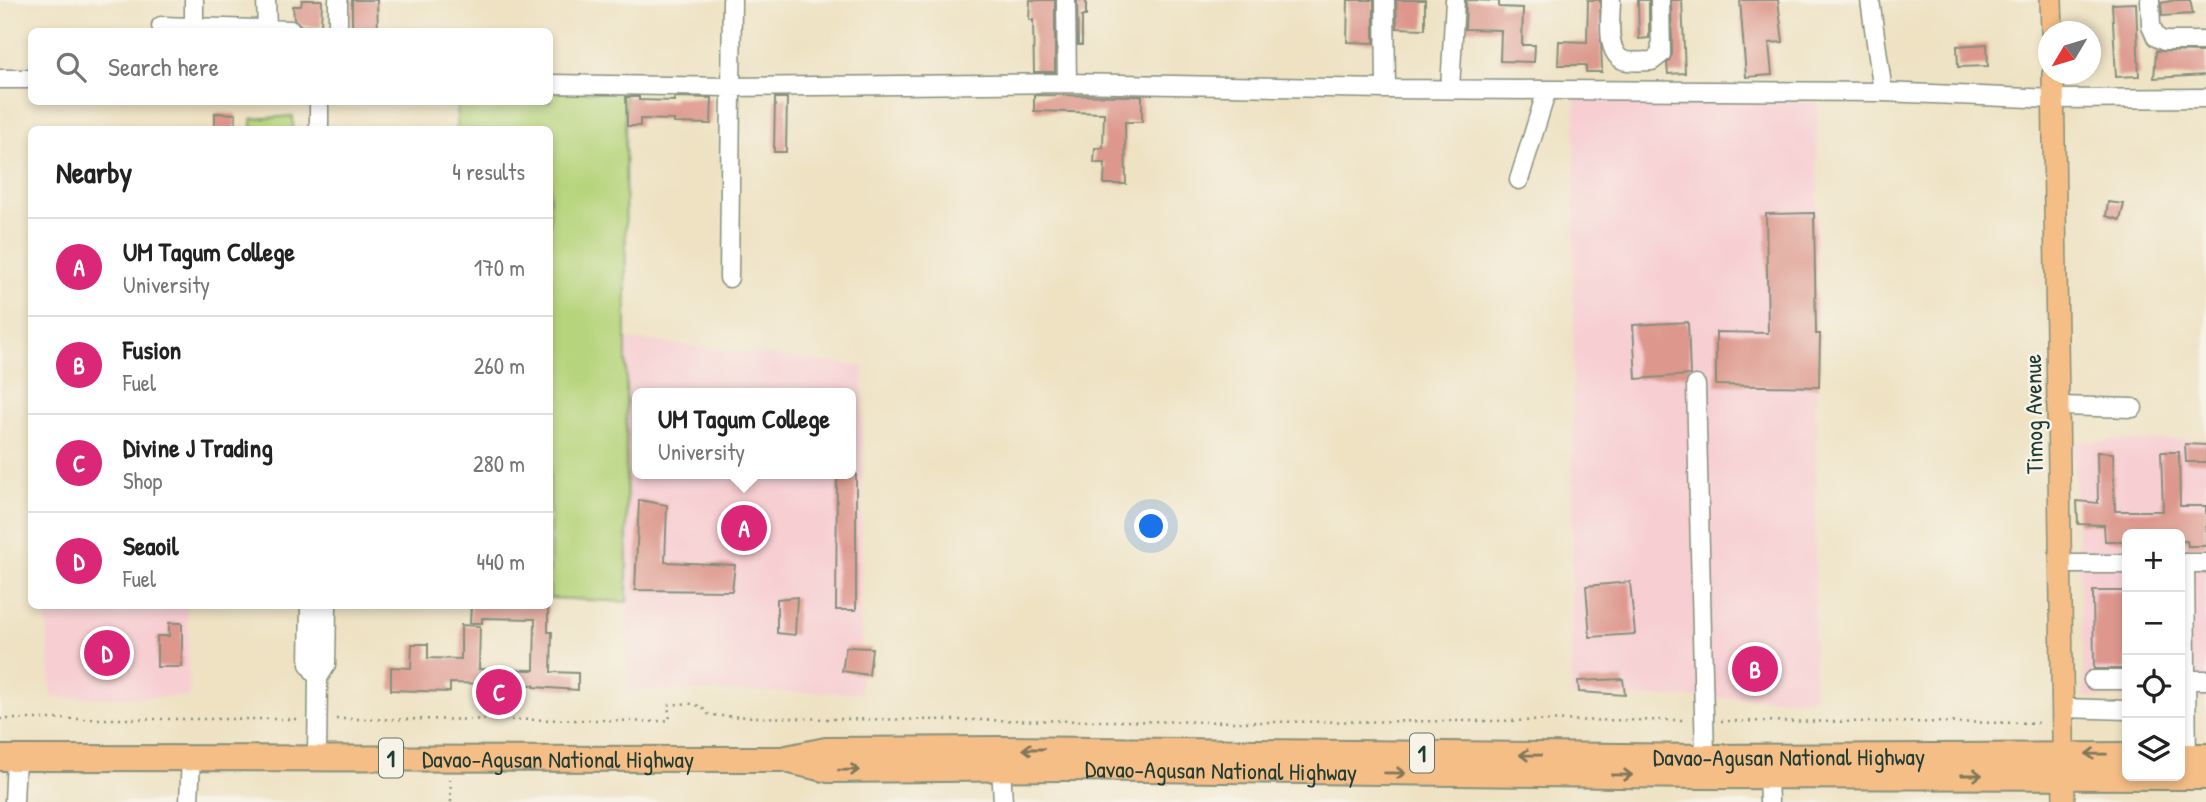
<!DOCTYPE html>
<html lang="en">
<head>
<meta charset="utf-8">
<style>
  :root { --surface:#fff; --page:#f2f2f2; --text:#222; --muted:#767676; --line:#e0e0e0; --accent:#db2777 }
  body { margin:0; font-family:"Patrick Hand",sans-serif; background:var(--page); color:var(--text) }
  .controls { position:absolute; right:21px; bottom:21px; display:grid; overflow:hidden; border-radius:10px; box-shadow:0 4px 10px #0003 }
  .controls button { width:63px; height:63px; display:grid; place-items:center; padding:0; border:0; border-bottom:2px solid var(--line); background:var(--surface); color:var(--text); font:35px sans-serif }
  .compass { position:absolute; left:2038px; top:21px; width:63px; height:63px; border-radius:50%; background:var(--surface); box-shadow:0 4px 10px #0003; rotate:232deg }
  .you { position:absolute; left:1152px; top:527px; width:24px; height:24px; margin:-18px; border:5px solid #fff; border-radius:50%; background:#1a73e8; box-shadow:0 0 0 10px #1a73e833 }
  .badge { display:grid; place-items:center; width:46px; height:46px; border-radius:50%; background:var(--accent); color:#fff; font-size:23px; font-weight:700 }
  .pin { position:absolute; translate:-50% -50%; border:4px solid #fff; box-shadow:0 2px 7px #0006 }
  .popup { position:absolute; left:632px; top:388px; width:224px; height:91px; box-sizing:border-box; display:grid; place-content:center; border-radius:10px; background:var(--surface); filter:drop-shadow(0 2px 5px #0005); font-size:23px; white-space:nowrap; color:var(--muted) }
  .popup b { font-size:26px; color:var(--text) }
  .popup::after { content:''; position:absolute; left:50%; top:100%; margin-left:-14px; border:14px solid transparent; border-top-color:var(--surface) }
  .list { margin:0; padding:0; list-style:none }
  h2 { display:flex; justify-content:space-between; align-items:center; height:91px; margin:0; padding:0 28px; font-size:30px }
  h2 small { font-size:23px; font-weight:400; color:var(--muted) }
  .list li { display:grid; grid-template-columns:46px 1fr auto; gap:21px; align-items:center; box-sizing:border-box; height:98px; padding:0 28px; border-top:2px solid var(--line) }
  .list b { display:block; font-size:26px; white-space:nowrap }
  .list p { margin:0; font-size:23px; white-space:nowrap; color:var(--muted) }
  .list em { font-size:23px; font-style:normal; color:var(--muted) }
  .icon { flex:none; width:38px; height:38px; fill:none; stroke:currentColor; stroke-width:2; stroke-linecap:round; stroke-linejoin:round }
  .map { position:relative; flex:none; width:2206px; height:802px; overflow:hidden }
  .search { position:absolute; background:var(--surface); box-shadow:0 4px 10px #0003; left:28px; top:28px; width:525px; height:77px; display:flex; align-items:center; gap:18px; box-sizing:border-box; padding:0 24px; border-radius:10px; color:var(--muted); font-size:26px }
  .panel { position:absolute; background:var(--surface); box-shadow:0 4px 10px #0003; left:28px; top:126px; width:525px; height:483px; border-radius:10px }
  .map>svg:first-child { display:block }
  .built { fill:#f7cfd3; fill-rule:evenodd }
  .green { fill:#b6d47b; stroke:#6a8858; stroke-width:2 }
  .building { fill:#dd978c }
  .lines { fill:none; stroke-linecap:round; stroke-linejoin:round }
  .minor-casing { stroke:#86907c; stroke-width:21 }
  .major-casing { stroke:#86907c; stroke-width:24 }
  .highway-casing { stroke:#86907c; stroke-width:28 }
  .path { stroke:#86907c; stroke-width:2.5; stroke-dasharray:2 5; stroke-linecap:butt }
  .minor { stroke:#fff; stroke-width:18 }
  .major { stroke:#f6be87; stroke-width:21 }
  .highway { stroke:#f6be87; stroke-width:24 }
  .oneway { stroke:#807759 }
  .labels { text-anchor:middle; dominant-baseline:central; stroke-width:5; stroke-linejoin:round; paint-order:stroke }
  .shield { fill:#f7f3e8; stroke:#60746a; stroke-width:2 }
  .shield-label { font-size:23px; font-weight:bold; fill:#1f3d34 }
  .street-label { font-size:24px; fill:#1f3d34; stroke:#f7f3e8 }
</style>
</head>
<body>
<div class="map">
<svg width="2206" height="802" viewBox="0 0 2206 802">
  <rect width="100%" height="100%" fill="#f7f3e8"/>
  <filter id="ink" filterUnits="userSpaceOnUse"><feTurbulence type="fractalNoise" baseFrequency=".0143" numOctaves="2"/><feDisplacementMap in="SourceGraphic" scale="14" xChannelSelector="R" yChannelSelector="G"/><feConvolveMatrix kernelMatrix="1 2 1 2 8 2 1 2 1" color-interpolation-filters="sRGB"/></filter>
  <filter id="wash" filterUnits="userSpaceOnUse"><feTurbulence type="fractalNoise" baseFrequency=".00686" numOctaves="4" result="noise"/><feDisplacementMap in="SourceGraphic" scale="28" xChannelSelector="R" yChannelSelector="G"/><feGaussianBlur stdDeviation="1.57" result="paint"/><feColorMatrix in="noise" values="0 0 0 0 0 0 0 0 0 0 0 0 0 0 0 0 0 1.4 0 .05"/><feComposite in="paint" operator="in"/></filter>
  <g filter="url(#wash)">
    <rect width="100%" height="100%" fill="#eee2c3"/>
    <path class="built" d="M1575,99L1818,102L1814,699L1571,696Z
      M621,338L863,366L861,693L629,690ZM637,393H851V474H637Z
      M2206,439V700L2180,699V534H2127V698H2085L2073,442Z
      M46,606H187L190,697L51,698Z"/>
    <path class="green" d="M550,92H625L627,602L550,598V130H456L458,102H550Z
      M293,116V129H252V119Z"/>
    <g id="blocks">
      <path class="building" d="M302,0H322L321,27L301,26L294,19L293,6H301Z
        M352,0H377L378,32H352Z
        M1030,0H1055V72H1034L1033,20H1029Z
        M1077,0H1086V16H1082V45H1078Z
        M1348,0H1374V43L1347,42Z
        M1396,0H1425V29L1397,28Z
        M1466,0L1499,1V7L1523,8L1522,45H1535L1534,62L1500,61L1501,30L1465,29Z
        M1588,0H1600L1602,72H1586V65H1558L1559,41L1587,42Z
        M1638,0H1649V38L1639,39Z
        M1671,0H1682L1685,73L1668,74L1667,64L1672,54Z
        M1740,0H1778L1783,42L1769,43L1772,75L1746,77Z
        M2175,0H2190L2193,14L2162,16L2161,3Z
        M2136,3L2139,76L2116,77L2112,4Z
        M1987,44L1988,66L1958,67L1957,46Z
        M2156,51L2206,52V75L2154,78Z
        M1034,95L1142,96V122H1125L1126,184H1104L1105,163H1094L1095,148H1103L1104,113L1034,111Z
        M626,97H639V100L674,101V97L712,98L711,124L674,123V120L640,119V126H627Z
        M775,98H787L786,152H774Z
        M215,113L236,114L235,130H215Z
        M2108,202L2124,204L2120,220L2106,216Z
        M1814,213L1816,334H1820L1819,387L1716,385V332L1768,333L1766,214Z
        M1688,322L1690,375L1636,379L1633,325Z
        M2185,444L2206,445V462H2186Z
        M2097,452L2113,453L2115,511H2163L2161,452H2179L2180,506H2206V546H2188L2187,541H2180V534H2127V541H2105L2104,525L2078,524L2077,501L2098,503Z
        M837,474H856V610H836Z
        M639,500L667,505L665,562L735,565L732,591L635,590Z
        M1630,582L1635,634L1590,637L1586,586Z
        M2093,591H2127V669H2094Z
        M797,597L795,635L777,633V599Z
        M471,606H548V632H552L551,672L578,673V690L534,687V685L450,683V692L391,690V667L411,668L412,644H428V658L461,659V625L480,626L479,669L534,670L535,619L482,618V623H470Z
        M169,623H182V667H157V636H169Z
        M97,642H117V664H96Z
        M846,647L872,648L869,675L842,671Z
        M1623,679L1625,695L1579,692L1578,681Z"/>
    </g>
  </g>
  <g filter="url(#ink)">
    <use href="#blocks" fill-opacity="0" stroke="#86907c" stroke-width="2"/>
    <g class="lines">
      <g class="minor-casing">
        <path id="minor" d="M194,0V27
          M266,0L267,29
          M1066,0L1067,83
          M1385,0L1386,89
          M1611,0C1611,16 1605,52 1623,60C1631,63 1644,61 1652,61L1661,54L1660,0
          M1870,0L1883,92
          M2150,0L2151,26L2156,37L2164,41H2206
          M161,26L291,30
          M338,32V0
          M0,79H32
          M550,84L729,87L1067,83L1386,89L1883,92L2054,99L2206,98
          M1450,89L1455,0
          M319,130V102
          M1519,180L1547,90
          M729,278L732,0
          M1696,385L1705,757
          M2059,406L2133,408
          M2180,563H2185L2187,768
          M2185,563H2206
          M2061,564H2127
          M310,606L309,664L318,678L317,757
          M318,678L326,665L327,606
          M2093,680H2127
          M2180,680H2206
          M2064,708L2127,710
          M1001,767L1003,802
          M1768,776L1769,802
          M14,802L16,758
          M189,802L191,757"/>
      </g>
      <g class="major-casing">
        <path id="major" d="M2051,0L2052,32
          M2053,74L2064,802"/>
      </g>
      <g class="highway-casing">
        <g id="highway">
          <path d="M2180,756H2206"/>
          <path id="s1" d="M0,758L782,759L826,750L1002,749L1705,757L2127,755"/>
          <path id="s2" d="M790,761L829,770L1066,768L1701,776L2206,777"/>
        </g>
      </g>
      <path class="path" d="M0,719H301
        M336,719L608,720L648,722L670,720L668,705C683,704 698,700 708,714L719,716L832,719L1249,722L1686,720
        M1721,721L2043,723
        M450,779L451,802"/>
      <use href="#minor" class="minor"/>
      <use href="#major" class="major"/>
      <use href="#highway" class="highway"/>
    </g>
    <defs><path id="oneway-shaft" d="M-6 0H5M1.5-3L5.5 0L1.5 3" fill="none" stroke-width="1.6" stroke-linecap="round" stroke-linejoin="round" transform="scale(1.75)"/></defs>
    <g class="oneway">
      <use href="#oneway-shaft" transform="translate(1033 749) rotate(-180)"/>
      <use href="#oneway-shaft" transform="translate(2096 754) rotate(-179)"/>
      <use href="#oneway-shaft" transform="translate(1530 755) rotate(-179)"/>
      <use href="#oneway-shaft" transform="translate(849 770) rotate(-1)"/>
      <use href="#oneway-shaft" transform="translate(1395 773) rotate(1)"/>
      <use href="#oneway-shaft" transform="translate(1622 775) rotate(1)"/>
      <use href="#oneway-shaft" transform="translate(1972 775)"/>
    </g>
  </g>
  <g class="labels">
    <g class="shield">
      <rect x="1410" y="733.5" width="24" height="39" rx="5"/>
      <rect x="379" y="738.5" width="24" height="39" rx="5"/>
    </g>
    <g class="shield-label">
      <text x="1422" y="753">1</text>
      <text x="391" y="758">1</text>
    </g>
    <g class="street-label">
      <text transform="translate(2033 414) rotate(-91)">Timog Avenue</text>
      <text stroke="none"><textPath href="#s1" startOffset="1790">Davao-Agusan National Highway</textPath></text>
      <text stroke="none"><textPath href="#s1" startOffset="558">Davao-Agusan National Highway</textPath></text>
      <text stroke="none"><textPath href="#s2" startOffset="432">Davao-Agusan National Highway</textPath></text>
    </g>
  </g>
</svg>
<div class="controls">
<button>+</button>
<button>−</button>
<button><svg class="icon" aria-label="locate" viewBox="0 0 24 24"><circle cx="12" cy="12" r="6"/><path d="M12 2v4M12 18v4M2 12h4M18 12h4"/></svg></button>
<button><svg class="icon" aria-label="layers" viewBox="0 0 24 24"><path d="M12 4l9 5-9 5-9-5zM3 14l9 5 9-5"/></svg></button>
</div>
<svg class="compass" viewBox="-18 -18 36 36"><path d="M0-13l5 13h-10z" fill="#e53935"/><path d="M0 13l5-13h-10z" fill="#767676"/></svg>
<div class="you"></div>
<div class="pin badge" style="left:744px;top:528px">A</div>
<div class="popup"><b>UM Tagum College</b>University</div>
<div class="pin badge" style="left:1755px;top:669px">B</div>
<div class="pin badge" style="left:499px;top:692px">C</div>
<div class="pin badge" style="left:107px;top:653px">D</div>
<div class="search"><svg class="icon" aria-label="search" viewBox="0 0 24 24"><circle cx="10" cy="10" r="6"/><path d="M15 15l6 6"/></svg>Search here</div>
<section class="panel">
<h2>Nearby<small>4 results</small></h2>
<ul class="list">
<li><span class="badge">A</span><div><b>UM Tagum College</b><p>University</p></div><em>170 m</em></li>
<li><span class="badge">B</span><div><b>Fusion</b><p>Fuel</p></div><em>260 m</em></li>
<li><span class="badge">C</span><div><b>Divine J Trading</b><p>Shop</p></div><em>280 m</em></li>
<li><span class="badge">D</span><div><b>Seaoil</b><p>Fuel</p></div><em>440 m</em></li>
</ul>
</section>
</div>
</body>
</html>
